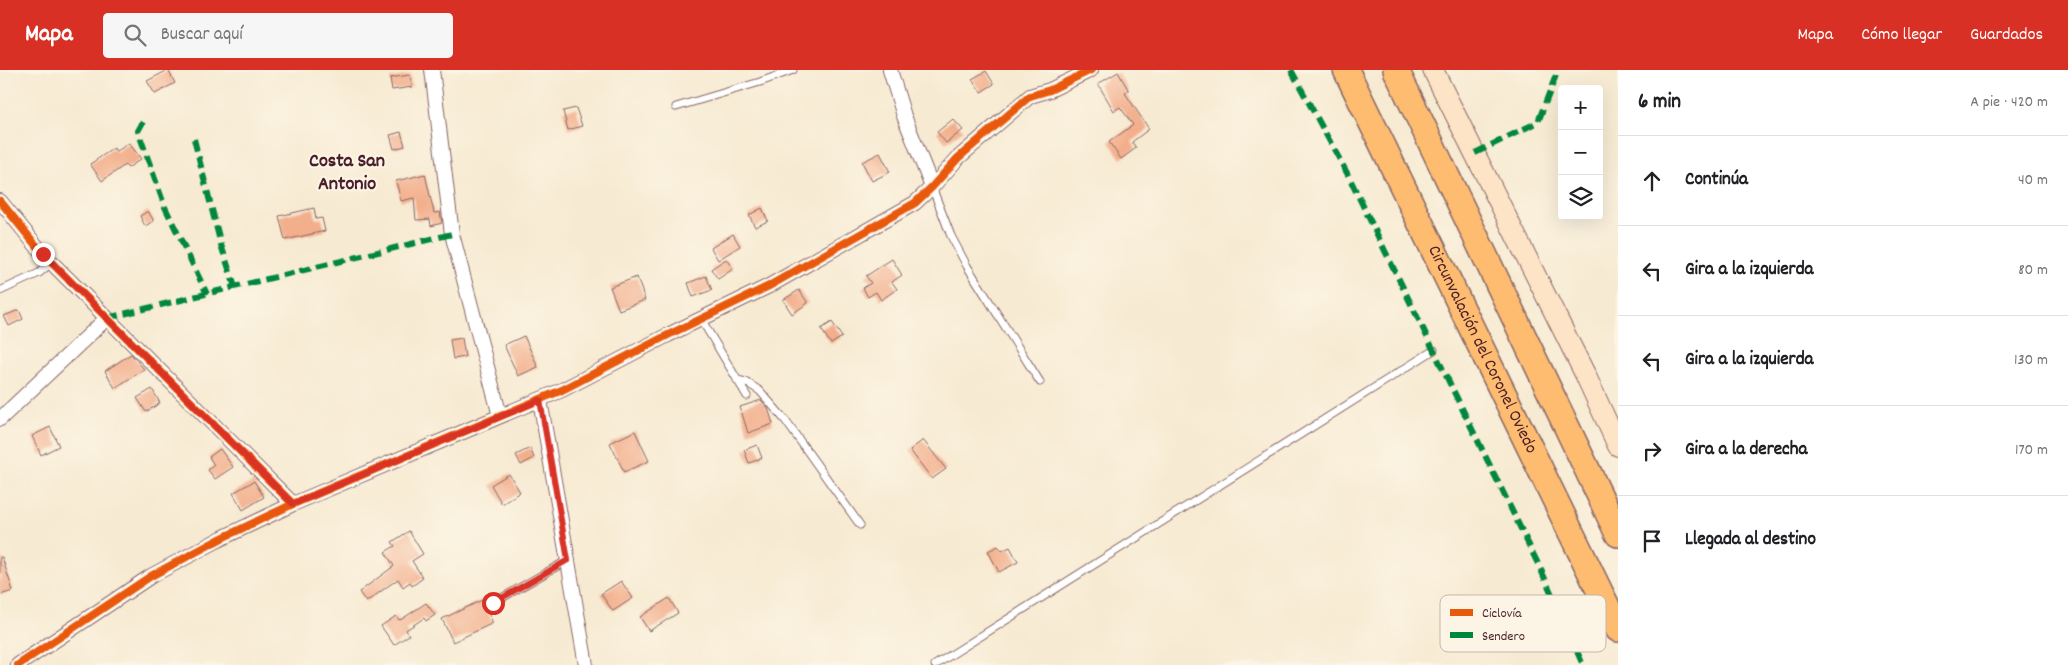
<!DOCTYPE html>
<html lang="es">
<head>
<meta charset="utf-8">
<style>
  :root { --surface:#fff; --page:#f6f6f6; --text:#202124; --muted:#757577; --line:#e0e0e0; --accent:#d93025 }
  body { margin:0; font-family:Dekko,sans-serif; background:var(--page); color:var(--text) }
  .controls { position:absolute; right:15px; top:15px; display:grid; overflow:hidden; border-radius:5px; box-shadow:0 5px 20px #0002 }
  .controls button { width:45px; height:45px; display:grid; place-items:center; padding:0; border:0; border-bottom:1px solid var(--line); background:var(--surface); color:var(--text); font:25px sans-serif }
  .stop { position:absolute; width:15px; height:15px; margin:-11px; border:4px solid #d93025; border-radius:50%; background:#fff }
  .stop.end { background:#d93025; border-color:#fff; box-shadow:0 1px 5px #0008 }
  .list { margin:0; padding:0; list-style:none }
  h2 { display:flex; justify-content:space-between; align-items:center; height:65px; margin:0; padding:0 20px; font-size:21px }
  h2 small { font-size:16px; font-weight:400; color:var(--muted) }
  .list li { display:grid; grid-template-columns:32px 1fr auto; gap:15px; align-items:center; box-sizing:border-box; height:90px; padding:0 20px; border-top:1px solid var(--line) }
  .list b { display:block; font-size:19px; white-space:nowrap }
  .list em { font-size:16px; font-style:normal; color:var(--muted) }
  .icon { flex:none; width:28px; height:28px; fill:none; stroke:currentColor; stroke-width:2; stroke-linecap:round; stroke-linejoin:round }
  .map { position:relative; flex:none; width:1618px; height:595px; overflow:hidden }
  header { display:flex; align-items:center; gap:30px; box-sizing:border-box; height:70px; padding:0 25px; background:var(--accent); color:#fff }
  header strong { font-size:24px }
  nav { display:flex; gap:28px; margin-inline-start:auto; font-size:18px }
  .search { width:350px; height:45px; background:var(--page); display:flex; align-items:center; gap:12px; box-sizing:border-box; padding:0 18px; border-radius:5px; color:var(--muted); font-size:19px }
  main { display:flex }
  aside { flex:1; background:var(--surface) }
  .map>svg:first-child { display:block }
  .building { fill:#f3af8c }
  .lines { fill:none; stroke-linecap:round; stroke-linejoin:round }
  .lane-casing { stroke:#876665; stroke-width:9 }
  .street-casing { stroke:#876665; stroke-width:16 }
  .secondary-casing { stroke:#876665; stroke-width:22 }
  .highway-casing { stroke:#876665; stroke-width:28 }
  .lane { stroke:#fff; stroke-width:7 }
  .street { stroke:#fff; stroke-width:14 }
  .secondary { stroke:#fee4c6; stroke-width:20 }
  .highway { stroke:#fdbc70; stroke-width:25 }
  .quiet { stroke:#00873e; stroke-width:6; stroke-dasharray:12 6; stroke-linecap:butt }
  .cycleway-casing { stroke:#fcf5e5; stroke-width:11 }
  .cycleway { stroke:#e8590c; stroke-width:8 }
  .route { stroke:#d93025; stroke-width:6 }
  .labels { text-anchor:middle; dominant-baseline:central; stroke-width:4; stroke-linejoin:round; paint-order:stroke }
  .street-label { font-size:18px; fill:#4a1f2b; stroke:#fcf5e5 }
  .quarter-label { font-size:20px; font-weight:bold; fill:#4a1f2b; stroke:#fcf5e5 }
  .key { fill:#fcf5e5; stroke:#c7b5ad; stroke-width:1 }
  .key-label { font-size:14px; fill:#4a1f2b }
</style>
</head>
<body>
<header>
<strong>Mapa</strong>
<div class="search"><svg class="icon" aria-label="search" viewBox="0 0 24 24"><circle cx="10" cy="10" r="6"/><path d="M15 15l6 6"/></svg>Buscar aquí</div>
<nav><a>Mapa</a><a>Cómo llegar</a><a>Guardados</a></nav>
</header>
<main>
<div class="map">
<svg width="1618" height="595" viewBox="0 0 1618 595">
  <rect width="100%" height="100%" fill="#fcf5e5"/>
  <filter id="ink" filterUnits="userSpaceOnUse"><feTurbulence type="fractalNoise" baseFrequency=".02" numOctaves="2"/><feDisplacementMap in="SourceGraphic" scale="10" xChannelSelector="R" yChannelSelector="G"/><feConvolveMatrix kernelMatrix="1 2 1 2 8 2 1 2 1" color-interpolation-filters="sRGB"/></filter>
  <filter id="wash" filterUnits="userSpaceOnUse"><feTurbulence type="fractalNoise" baseFrequency=".0096" numOctaves="4" result="noise"/><feDisplacementMap in="SourceGraphic" scale="20" xChannelSelector="R" yChannelSelector="G"/><feGaussianBlur stdDeviation="1.12" result="paint"/><feColorMatrix in="noise" values="0 0 0 0 0 0 0 0 0 0 0 0 0 0 0 0 0 1.4 0 .05"/><feComposite in="paint" operator="in"/></filter>
  <g filter="url(#wash)">
    <rect width="100%" height="100%" fill="#f7ead2"/>
    <g id="blocks">
      <path class="building" d="M168,0L175,13L155,24L147,11Z
        M986,1L994,14L981,22L972,9Z
        M1118,2L1129,21L1125,23L1149,59L1132,72L1136,78L1121,89L1109,72L1133,55L1120,37L1114,41L1098,14Z
        M410,5L412,17L392,20L390,8Z
        M576,38L582,56L568,60L563,41Z
        M953,49L963,60L946,73L937,62Z
        M401,62L405,76L394,79L390,65Z
        M129,73L141,89L128,98L125,95L102,111L90,94L114,78L116,82Z
        M880,83L890,102L872,111L862,92Z
        M425,104L434,143L440,142L442,153L431,156L430,149L416,150L414,128L401,131L396,111Z
        M314,138L316,149L322,148L325,161L285,170L279,146Z
        M762,138L768,151L755,157L749,145Z
        M148,141L154,151L145,156L140,146Z
        M733,164L740,176L718,190L711,178Z
        M726,189L733,199L718,209L711,199Z
        M892,189L902,205L892,212L897,219L881,230L876,222L868,227L863,218L871,213L866,206Z
        M706,206L712,220L693,227L688,213Z
        M637,207L645,230L619,240L610,217Z
        M799,220L808,233L792,244L783,230Z
        M19,240L23,249L9,256L4,246Z
        M832,252L842,267L831,274L821,259Z
        M524,266L538,297L518,306L504,275Z
        M462,268L465,287L453,289L450,270Z
        M131,284L144,299L115,318L105,301Z
        M152,319L160,333L146,342L137,328Z
        M761,330L768,338L773,354L748,363L740,337Z
        M50,357L59,376L41,385L32,366Z
        M635,361L649,391L624,402L610,373Z
        M923,370L946,399L932,409L910,380Z
        M757,375L762,388L749,393L744,380Z
        M530,378L534,388L521,395L516,385Z
        M220,379L233,397L215,409L208,400L214,395L209,387Z
        M509,404L520,422L502,434L491,415Z
        M254,411L264,427L243,440L233,423Z
        M409,461L423,484L412,491L423,508L412,516L410,512L403,517L398,509L366,532L359,522L394,496L385,482L395,476L392,472Z
        M998,476L1002,481L1010,477L1018,492L999,502L988,481Z
        M0,487H2L13,521L0,525Z
        M621,511L633,528L613,541L601,524Z
        M669,528L678,543L649,561L640,547Z
        M482,530L493,553L453,572L442,549Z
        M426,533L435,545L426,551L424,548L406,560L409,565L394,575L381,556L396,546L399,550L402,549Z"/>
    </g>
  </g>
  <g filter="url(#ink)">
    <use href="#blocks" fill-opacity="0" stroke="#876665" stroke-width="1"/>
    <g class="lines">
      <g class="lane-casing">
        <path id="lane" d="M676,37L760,12L793,0
          M932,117L951,166L967,196L1040,312
          M0,221L39,203L52,192
          M701,249L747,326
          M737,310L746,312L760,321L785,350L860,455
          M493,533L568,490
          M935,595L1434,280"/>
      </g>
      <g class="street-casing">
        <path id="street" d="M432,0L452,164L500,346
          M890,0L904,46L932,117
          M0,131L43,184L293,434
          M540,330L586,595
          M0,349L107,248
          M18,595L151,506L222,468L293,434L562,320L668,265L769,216L915,133L932,117L958,88L1030,26L1050,20L1091,0"/>
      </g>
      <g class="secondary-casing">
        <path id="secondary" d="M1433,0L1585,304L1618,376"/>
      </g>
      <g class="highway-casing">
        <g id="highway">
          <path id="s1" d="M1346,0L1618,559"/>
          <path d="M1396,0L1618,464"/>
        </g>
      </g>
      <use href="#lane" class="lane"/>
      <use href="#street" class="street"/>
      <use href="#secondary" class="secondary"/>
      <use href="#highway" class="highway"/>
      <path class="quiet" d="M1291,0L1347,103L1542,502L1583,595
        M143,52L138,61L165,137L207,224
        M194,69L221,175L235,217
        M1475,83L1538,52L1558,0
        M107,248L452,164"/>
      <g class="cycleway-casing">
        <path id="cycleway" d="M0,131L43,184L293,434
          M18,595L151,506L222,468L293,434L562,320L668,265L769,216L915,133L932,117L958,88L1030,26L1050,20L1091,0"/>
      </g>
      <use href="#cycleway" class="cycleway"/>
    </g>
  </g>
  <g class="lines" filter="url(#ink)">
    <path class="route" d="M43,184L293,434L540,330L568,490L493,533"/>
  </g>
  <g class="labels">
    <g class="street-label">
      <text stroke="none"><textPath href="#s1" startOffset="311">Circunvalación del Coronel Oviedo</textPath></text>
    </g>
    <g class="quarter-label">
      <text x="347" y="92">Costa San<tspan x="347" dy="23">Antonio</tspan></text>
    </g>
  </g>
  <rect x="1440" y="525" width="166" height="57" rx="8" class="key"/>
  <rect x="1450" y="539" width="23" height="7" fill="#e8590c"/>
  <rect x="1450" y="562" width="23" height="6" fill="#00873e"/>
  <g class="key-label">
    <text x="1482" y="547">Ciclovía</text>
    <text x="1482" y="570">Sendero</text>
  </g>
</svg>
<div class="controls">
<button>+</button>
<button>−</button>
<button><svg class="icon" aria-label="layers" viewBox="0 0 24 24"><path d="M12 4l9 5-9 5-9-5zM3 14l9 5 9-5"/></svg></button>
</div>
<div class="stop" style="left:493px;top:533px"></div>
<div class="stop end" style="left:43px;top:184px"></div>
</div>
<aside>
<h2>6 min<small>A pie · 420 m</small></h2>
<ul class="list">
<li><svg class="icon" aria-label="ahead" viewBox="0 0 24 24"><path d="M12 20V5M6 11l6-6 6 6"/></svg><div><b>Continúa</b></div><em>40 m</em></li>
<li><svg class="icon" aria-label="left" viewBox="0 0 24 24"><path d="M17 20v-9H6M10 6l-5 5 5 5"/></svg><div><b>Gira a la izquierda</b></div><em>80 m</em></li>
<li><svg class="icon" aria-label="left" viewBox="0 0 24 24"><path d="M17 20v-9H6M10 6l-5 5 5 5"/></svg><div><b>Gira a la izquierda</b></div><em>130 m</em></li>
<li><svg class="icon" aria-label="right" viewBox="0 0 24 24"><path d="M7 20v-9h11M14 6l5 5-5 5"/></svg><div><b>Gira a la derecha</b></div><em>170 m</em></li>
<li><svg class="icon" aria-label="arrive" viewBox="0 0 24 24"><path d="M6 21V4h12l-3 4 3 4H6"/></svg><div><b>Llegada al destino</b></div></li>
</ul>
</aside>
</main>
</body>
</html>
